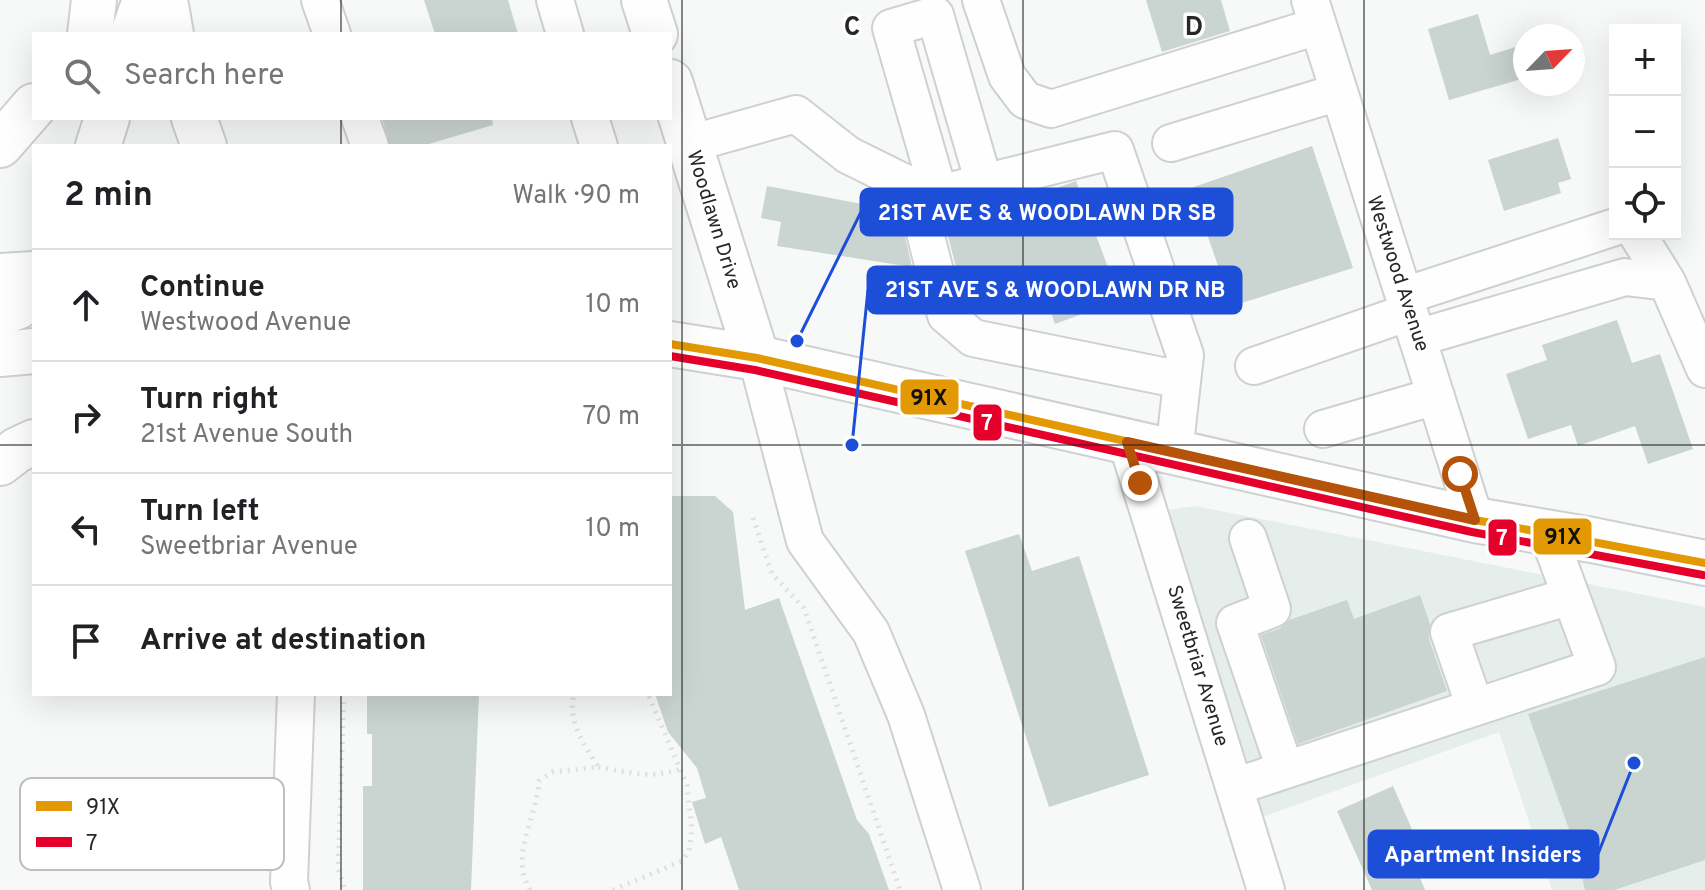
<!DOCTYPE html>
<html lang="en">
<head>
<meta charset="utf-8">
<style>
  :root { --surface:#fff; --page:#f2f2f2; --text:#202124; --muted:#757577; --line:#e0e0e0 }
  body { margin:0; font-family:Overpass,sans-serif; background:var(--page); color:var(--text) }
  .controls { position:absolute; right:24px; top:24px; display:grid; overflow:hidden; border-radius:0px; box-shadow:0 8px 32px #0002 }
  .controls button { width:72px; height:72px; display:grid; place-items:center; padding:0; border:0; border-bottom:2px solid var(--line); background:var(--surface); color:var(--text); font:40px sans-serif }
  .compass { position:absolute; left:1513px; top:24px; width:72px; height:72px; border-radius:50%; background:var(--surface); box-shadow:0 8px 32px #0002; rotate:65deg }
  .stop { position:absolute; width:24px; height:24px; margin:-18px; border:6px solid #b45309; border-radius:50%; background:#fff }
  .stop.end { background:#b45309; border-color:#fff; box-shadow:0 2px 8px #0008 }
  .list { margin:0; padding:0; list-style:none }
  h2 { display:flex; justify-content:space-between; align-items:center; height:104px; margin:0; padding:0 32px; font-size:34px }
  h2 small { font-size:26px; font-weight:400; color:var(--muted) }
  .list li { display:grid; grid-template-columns:52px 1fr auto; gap:24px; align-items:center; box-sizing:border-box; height:112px; padding:0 32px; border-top:2px solid var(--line) }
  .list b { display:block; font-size:30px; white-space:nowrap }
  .list p { margin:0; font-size:26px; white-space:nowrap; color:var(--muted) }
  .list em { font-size:26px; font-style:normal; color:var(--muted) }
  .icon { flex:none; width:44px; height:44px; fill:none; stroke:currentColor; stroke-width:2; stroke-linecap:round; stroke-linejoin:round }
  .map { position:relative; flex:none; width:1705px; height:890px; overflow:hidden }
  .search { position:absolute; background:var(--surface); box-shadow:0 8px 32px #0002; left:32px; top:32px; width:640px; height:88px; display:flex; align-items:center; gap:20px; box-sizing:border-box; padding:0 28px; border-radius:0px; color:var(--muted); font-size:30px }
  .panel { position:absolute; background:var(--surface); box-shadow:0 8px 32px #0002; left:32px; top:144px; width:640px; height:552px; border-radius:0px }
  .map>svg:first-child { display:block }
  .built { fill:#e5eeea }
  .building { fill:#cad4d0 }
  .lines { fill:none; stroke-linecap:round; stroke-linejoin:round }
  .minor-casing { stroke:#ced1d0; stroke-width:40 }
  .major-casing { stroke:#ced1d0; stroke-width:48 }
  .highway-casing { stroke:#ced1d0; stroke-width:48 }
  .path { stroke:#dee0df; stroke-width:5; stroke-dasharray:2 6; stroke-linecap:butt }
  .minor { stroke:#fefefe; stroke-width:36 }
  .major { stroke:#fefefe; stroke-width:44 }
  .highway { stroke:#fefefe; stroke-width:44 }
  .bus-1-casing { stroke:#fff; stroke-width:14 }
  .bus-2-casing { stroke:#fff; stroke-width:14 }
  .bus-1 { stroke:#e29904; stroke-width:8 }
  .bus-2 { stroke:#e4002b; stroke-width:8 }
  .route { stroke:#b45309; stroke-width:10 }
  .grid { fill:none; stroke:#262727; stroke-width:2; stroke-opacity:0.55 }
  .labels { text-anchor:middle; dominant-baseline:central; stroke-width:7; stroke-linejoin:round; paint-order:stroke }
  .street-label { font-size:20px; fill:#262727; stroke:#fff }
  .key { fill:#fff; stroke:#bebebe; stroke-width:2 }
  .key-label { font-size:22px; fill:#262727 }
  .grid-label { font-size:26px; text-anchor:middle; font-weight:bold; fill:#262727; stroke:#fff; stroke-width:7; stroke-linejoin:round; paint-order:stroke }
  .leader { fill:none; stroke:#1d4ed8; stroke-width:3 }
  .callout-dot { fill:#1d4ed8; stroke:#fff; stroke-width:3 }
  .callout { fill:#1d4ed8; stroke:#1d4ed8; stroke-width:3 }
  .callout-label { font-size:22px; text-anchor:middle; font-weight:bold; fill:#fff }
  .line-badge { stroke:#fff; stroke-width:3 }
  .badge-label { font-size:22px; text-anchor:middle; font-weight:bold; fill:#fff }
  .pale-badge-label { font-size:22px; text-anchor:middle; font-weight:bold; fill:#111 }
</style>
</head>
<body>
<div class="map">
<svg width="1705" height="890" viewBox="0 0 1705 890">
  <rect width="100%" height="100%" fill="#f6f9f8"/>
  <path class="built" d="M1195,506L1705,607V890H1552L1499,732L1262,817L1167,510Z"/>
  <path class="building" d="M424,0H508L518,34H435Z
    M1146,0H1221L1230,31L1162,52Z
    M1478,14L1490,55L1525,44V78L1449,100L1428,29Z
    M382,118H492L493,125L422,146H390Z
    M1558,138L1571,179L1558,183L1561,193L1504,211L1488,160Z
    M1312,146L1353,268L1232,306L1191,188Z
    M1076,181L1120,300L1055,324L1050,309L1021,297L973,311L965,303L946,228Z
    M767,186L899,211L912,267L777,246L781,222L761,218Z
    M1617,320L1632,363L1660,354L1693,449L1648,464L1635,426L1578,446L1571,425L1528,439L1506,374L1547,360L1542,345Z
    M670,496H715L733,512L745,610L779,598L857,820L869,834L889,890H739L721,837L705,844L692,802L706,798L697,768L668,732L655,694H670Z
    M1019,534L1032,571L1079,556L1149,775L1049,807L965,551Z
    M1420,595L1430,624L1429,639L1447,691L1298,744L1261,635L1279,629L1289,620L1347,600L1354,619Z
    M1705,657V860L1614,890H1585L1576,849L1528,714Z
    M367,694H479L471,890H363V786H372V734H367Z
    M1393,786L1414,834L1404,839L1425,890H1372L1337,811Z"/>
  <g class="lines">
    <g class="minor-casing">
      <path id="minor" d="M320,0L332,34
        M555,0L565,34
        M981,0L1007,76L1025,100L1051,109L1318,26
        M1310,0L1475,520
        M360,118L370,146
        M590,118L599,146
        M1171,143L1339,92
        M689,144L796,114L848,155L931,196
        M939,194L891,28L935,15L984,183
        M1637,234L1667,282
        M1404,296L1615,227
        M1417,338L1625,277L1667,282L1705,369
        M757,358L805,541L871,632L906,715L962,890
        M1254,366L1409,312
        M1323,429L1436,396
        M1127,442L1266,890
        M1174,453L1185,355L1115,150L931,196L919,209L946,315L973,338L1182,380
        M1248,538L1272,609L1235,623L1285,769
        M1475,707L1449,632L1571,596
        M1234,787L1597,667L1548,534
        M291,890L289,882L296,694"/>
    </g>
    <g class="major-casing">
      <path id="major" d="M644,0L655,34
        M670,82L757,358
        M0,276L34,274
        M670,344L757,358L1475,520L1592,540L1705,563
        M0,354L34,351"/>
    </g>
    <g class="highway-casing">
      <path id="highway" d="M165,0L171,34
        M90,34L94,0
        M133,34L145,0
        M194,118L204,146
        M0,145L34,106
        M98,146L107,118
        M0,313L17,307L34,295
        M0,463L17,450L34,442"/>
    </g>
    <path class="path" d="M753,518L772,574L804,608L900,890
      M344,694L338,868L345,890
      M598,767C634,773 644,779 681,769
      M530,890C509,856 537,817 539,781L552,772L598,767C584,743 567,723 574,694
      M613,890L682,861L689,851L692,831L687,785L648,694"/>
    <use href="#minor" class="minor"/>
    <use href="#major" class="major"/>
    <use href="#highway" class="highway"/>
    <g class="bus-1-casing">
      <path id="bus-1" d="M670,344L757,358L1475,520L1705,563"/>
    </g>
    <g class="bus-2-casing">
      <path id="bus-2" d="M670,356L755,370L1472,532L1703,575"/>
    </g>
    <use href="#bus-1" class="bus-1"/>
    <use href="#bus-2" class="bus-2"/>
  </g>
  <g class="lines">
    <path class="route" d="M1140,483L1127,442L1475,520L1460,474"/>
  </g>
  <path class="grid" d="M341,0V34M682,0V890M1023,0V890M1364,0V890M341,118V146M0,445H34M670,445H1705M341,694V890"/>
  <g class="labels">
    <g class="street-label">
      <text transform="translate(713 220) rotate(73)">Woodlawn Drive</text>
      <text transform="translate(1397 274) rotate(72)">Westwood Avenue</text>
      <text transform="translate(1197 666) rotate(73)">Sweetbriar Avenue</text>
    </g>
  </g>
  <rect x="20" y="778" width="264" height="92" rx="12" class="key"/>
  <rect x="36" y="801" width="36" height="10" fill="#e29904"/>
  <rect x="36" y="837" width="36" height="10" fill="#e4002b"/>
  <g class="key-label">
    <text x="86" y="814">91X</text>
    <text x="86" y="850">7</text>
  </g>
  <g class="grid-label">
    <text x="852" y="35">C</text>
    <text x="1194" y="35">D</text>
  </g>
  <path class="leader" d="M797 341L861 212M852 445L868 290M1634 763L1598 854"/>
  <g class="callout-dot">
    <circle cx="797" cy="341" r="8"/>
    <circle cx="852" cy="445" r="8"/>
    <circle cx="1634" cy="763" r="8"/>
  </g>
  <g class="callout">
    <rect x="861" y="189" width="371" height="46" rx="8"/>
    <rect x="868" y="267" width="373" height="46" rx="8"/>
    <rect x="1369" y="831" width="229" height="46" rx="8"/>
  </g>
  <g class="callout-label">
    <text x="1047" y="220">21ST AVE S &amp; WOODLAWN DR SB</text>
    <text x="1055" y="297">21ST AVE S &amp; WOODLAWN DR NB</text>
    <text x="1483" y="862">Apartment Insiders</text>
  </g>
  <g class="line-badge">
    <rect x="899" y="378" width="61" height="38" rx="8" fill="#e29904"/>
    <rect x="972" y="403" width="31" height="39" rx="8" fill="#e4002b"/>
    <rect x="1532" y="517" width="61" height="39" rx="8" fill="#e29904"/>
    <rect x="1487" y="518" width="31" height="39" rx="8" fill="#e4002b"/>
  </g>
  <g class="badge-label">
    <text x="987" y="430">7</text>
    <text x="1502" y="545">7</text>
  </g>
  <g class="pale-badge-label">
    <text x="929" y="405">91X</text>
    <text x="1563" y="544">91X</text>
  </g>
</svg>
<div class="controls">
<button>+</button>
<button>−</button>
<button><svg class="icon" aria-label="locate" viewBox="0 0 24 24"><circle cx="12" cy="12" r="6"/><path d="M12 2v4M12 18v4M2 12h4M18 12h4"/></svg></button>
</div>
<svg class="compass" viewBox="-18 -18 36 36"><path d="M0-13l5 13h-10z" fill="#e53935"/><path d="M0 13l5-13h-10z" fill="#757577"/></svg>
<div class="stop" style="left:1460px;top:474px"></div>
<div class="stop end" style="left:1140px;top:483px"></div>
<div class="search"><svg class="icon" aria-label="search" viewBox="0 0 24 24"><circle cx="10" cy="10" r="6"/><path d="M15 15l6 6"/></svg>Search here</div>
<section class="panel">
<h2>2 min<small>Walk · 90 m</small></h2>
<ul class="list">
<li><svg class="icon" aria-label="ahead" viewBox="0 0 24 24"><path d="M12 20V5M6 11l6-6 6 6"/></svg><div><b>Continue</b><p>Westwood Avenue</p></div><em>10 m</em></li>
<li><svg class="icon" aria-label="right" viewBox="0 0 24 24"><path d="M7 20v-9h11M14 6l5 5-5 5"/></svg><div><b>Turn right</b><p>21st Avenue South</p></div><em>70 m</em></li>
<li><svg class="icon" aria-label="left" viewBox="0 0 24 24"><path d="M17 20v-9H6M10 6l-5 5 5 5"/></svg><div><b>Turn left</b><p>Sweetbriar Avenue</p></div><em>10 m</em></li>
<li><svg class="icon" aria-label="arrive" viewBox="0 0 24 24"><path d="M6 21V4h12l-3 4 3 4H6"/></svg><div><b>Arrive at destination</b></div></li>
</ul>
</section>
</div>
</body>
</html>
